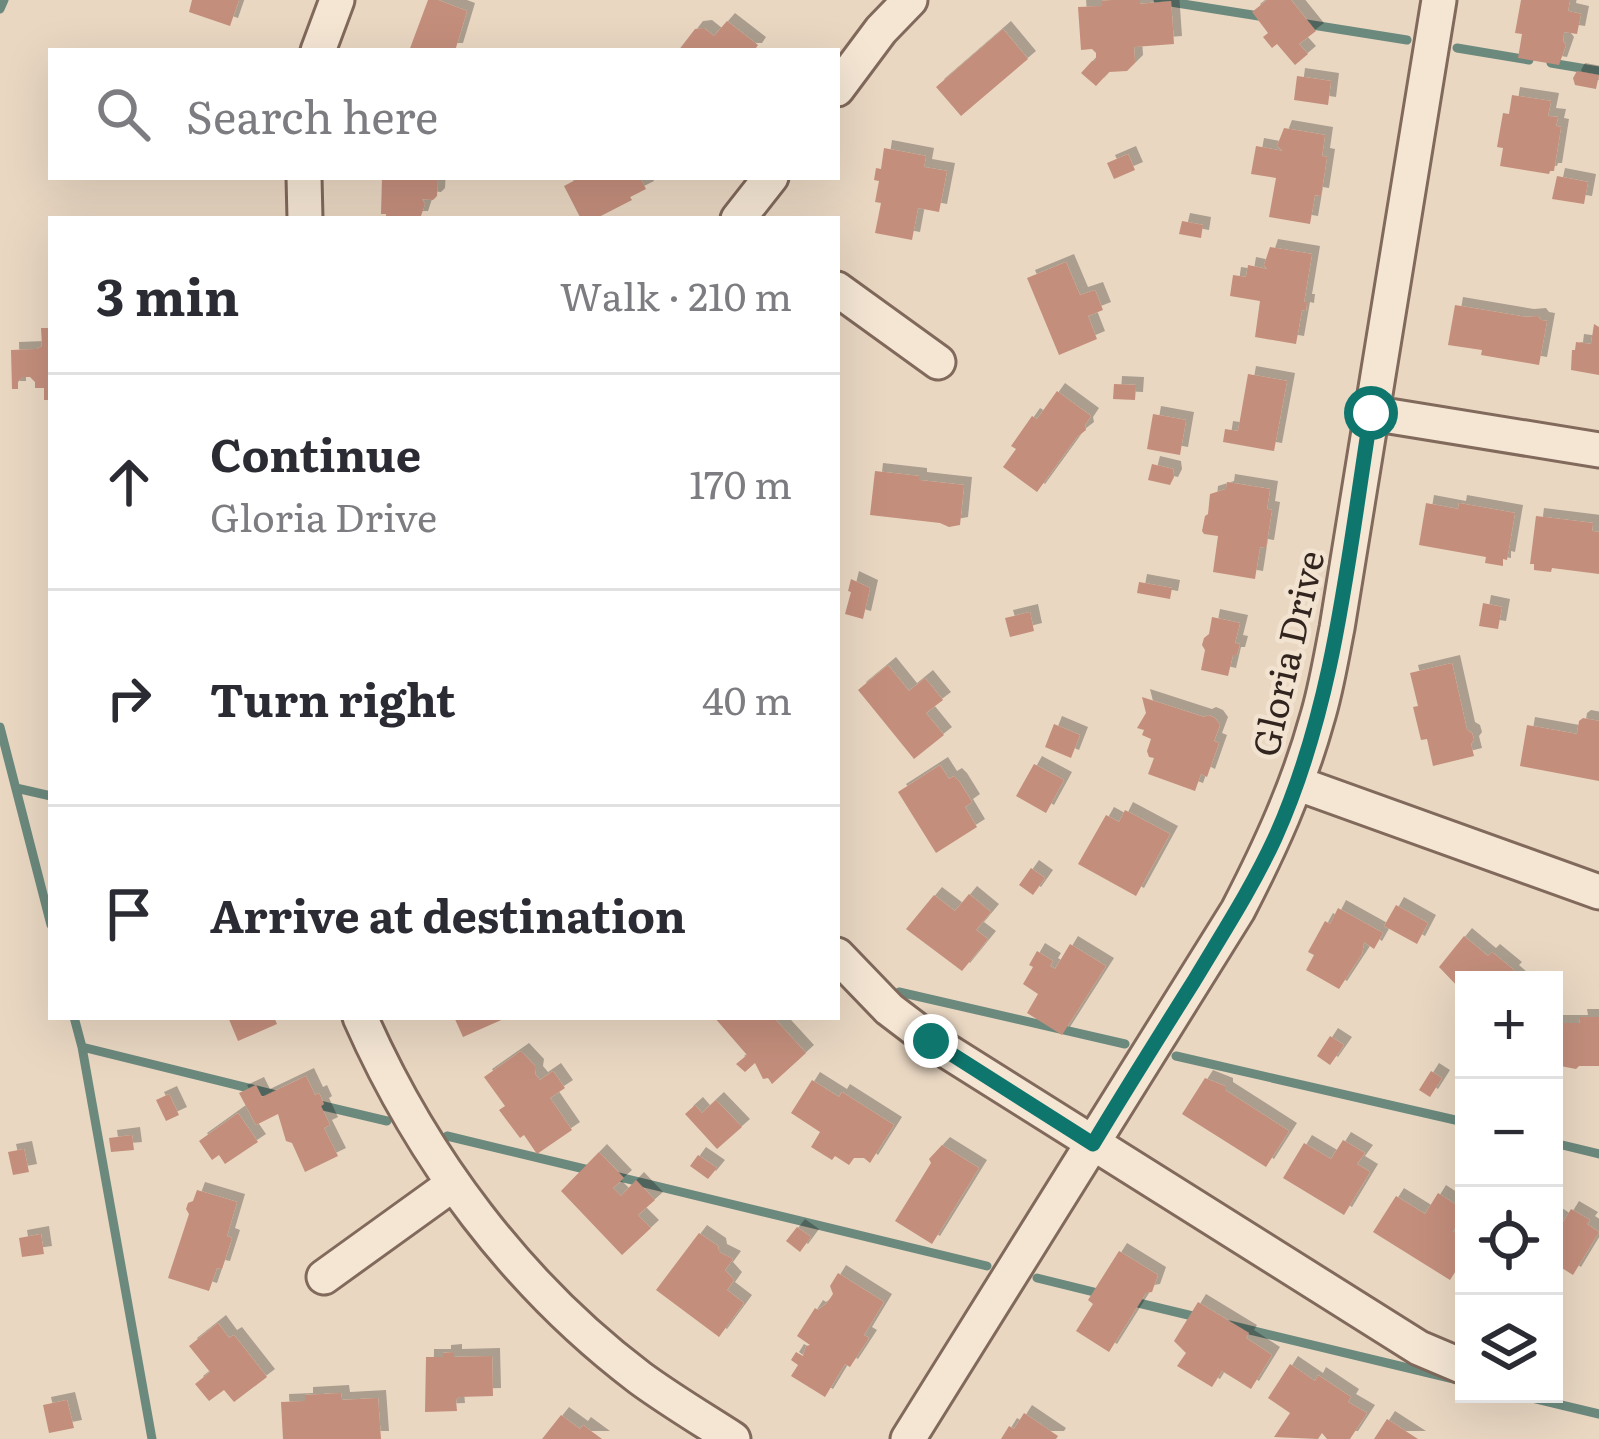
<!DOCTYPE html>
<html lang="en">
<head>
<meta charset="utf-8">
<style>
  :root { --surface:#fff; --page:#f2f2f3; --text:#2b2b33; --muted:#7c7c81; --line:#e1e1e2 }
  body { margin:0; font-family:Literata,serif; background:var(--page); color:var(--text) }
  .controls { position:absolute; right:36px; bottom:36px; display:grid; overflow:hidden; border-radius:0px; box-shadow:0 12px 48px #0002 }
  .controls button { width:108px; height:108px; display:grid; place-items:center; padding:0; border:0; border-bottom:3px solid var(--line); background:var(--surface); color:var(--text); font:60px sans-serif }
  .stop { position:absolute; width:36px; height:36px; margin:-27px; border:9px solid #0f766e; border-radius:50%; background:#fff }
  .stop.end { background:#0f766e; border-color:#fff; box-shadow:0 3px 12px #0008 }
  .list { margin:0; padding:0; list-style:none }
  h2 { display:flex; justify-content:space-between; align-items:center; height:156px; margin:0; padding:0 48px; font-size:51px }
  h2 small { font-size:39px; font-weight:400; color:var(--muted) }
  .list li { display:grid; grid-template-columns:78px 1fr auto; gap:36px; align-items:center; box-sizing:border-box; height:216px; padding:0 48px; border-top:3px solid var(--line) }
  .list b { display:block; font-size:45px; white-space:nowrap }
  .list p { margin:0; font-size:39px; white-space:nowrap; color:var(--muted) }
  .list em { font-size:39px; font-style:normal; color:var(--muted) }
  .icon { flex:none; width:66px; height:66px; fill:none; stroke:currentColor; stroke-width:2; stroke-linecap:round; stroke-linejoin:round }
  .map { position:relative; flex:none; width:1599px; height:1439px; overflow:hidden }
  .search { position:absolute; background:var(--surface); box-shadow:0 12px 48px #0002; left:48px; top:48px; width:792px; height:132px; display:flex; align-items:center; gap:30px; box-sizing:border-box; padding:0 42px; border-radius:0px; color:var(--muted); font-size:45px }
  .panel { position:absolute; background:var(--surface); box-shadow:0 12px 48px #0002; left:48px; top:216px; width:792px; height:804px; border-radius:0px }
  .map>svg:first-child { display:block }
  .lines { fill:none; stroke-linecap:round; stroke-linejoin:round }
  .stream { stroke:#6c897d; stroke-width:9 }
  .building { fill:#c48e7b; filter:url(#shadow) }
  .minor-casing { stroke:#81695b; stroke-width:39 }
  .minor { stroke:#f5e6d4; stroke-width:33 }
  .route { stroke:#0f766e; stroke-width:15 }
  .labels { text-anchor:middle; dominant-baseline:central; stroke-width:9; stroke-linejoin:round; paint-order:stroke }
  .street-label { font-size:36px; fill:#32241e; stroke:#f1e3d0 }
</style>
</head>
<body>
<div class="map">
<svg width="1599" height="1439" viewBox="0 0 1599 1439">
  <defs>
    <filter id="shadow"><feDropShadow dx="8" dy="-8" stdDeviation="0" flood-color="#0004"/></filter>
  </defs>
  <rect width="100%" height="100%" fill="#e9d7c2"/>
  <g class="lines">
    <path class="stream" d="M1158,0L1265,17
      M0,9L4,0
      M1300,23L1407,40
      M1457,48L1529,60
      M1551,63L1599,71
      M0,727L51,925
      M16,788L51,796
      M899,992L1125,1044
      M74,1017L82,1047L152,1439
      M82,1047L281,1096
      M1176,1056L1464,1122
      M315,1104L387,1121
      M447,1136L593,1171
      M1554,1143L1599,1154
      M615,1176L987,1266
      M1037,1278L1102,1294
      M1130,1301L1201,1318
      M1229,1325L1458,1380
      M1515,1394L1599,1414"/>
  </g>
  <path class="building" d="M192,0H239L230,26L189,12Z
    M428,0H438L467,11L455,51H409Z
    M1112,0H1140V4L1171,1L1174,44L1134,47L1135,63L1127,71L1109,72L1096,86L1081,73L1092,61H1096V53L1092,49L1081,50L1078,7L1102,6V1Z
    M1267,0H1291L1316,31L1299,44L1308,54L1295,65L1277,44L1272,48L1263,37L1268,33L1252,12Z
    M1521,0H1570L1568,11L1581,14L1577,34L1564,32L1563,41L1566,45L1559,65L1518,58L1522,34L1515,33Z
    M727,21L758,45L754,51H678L695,29L704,28L714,36Z
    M1003,29L1028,59L961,116L936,87Z
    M1577,71L1599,75L1596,89L1575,85L1573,78Z
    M1297,76L1331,81L1328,105L1294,100Z
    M1512,95L1551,101L1548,116L1558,117L1556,126L1561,127L1554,171H1550L1549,174L1500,166L1503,148L1497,147L1503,113L1509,114Z
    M1284,128L1325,135L1322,156L1327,157L1321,196L1315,195L1310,224L1269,217L1276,178L1251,174L1256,146L1283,151L1277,146Z
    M884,148L926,156L924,167L947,171L939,212L918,208L912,240L875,233L881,203L875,202L879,181L874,180L876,168L881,169Z
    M1128,154L1135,170L1114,179L1107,163Z
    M1557,176L1588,182L1584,204L1552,199Z
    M382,177H438L437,196L433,200L422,199L425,204L420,219H386V214H381Z
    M581,177H640L646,189L630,197L632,200L595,219H581L564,186Z
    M1182,221L1203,225L1201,238L1179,234Z
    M1270,247L1312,254L1304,302H1307L1306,311L1302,310L1296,344L1255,337L1260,301L1230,296L1233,275L1246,277L1248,265L1267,269L1264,265Z
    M1066,262L1080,295L1095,290L1103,310L1088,316L1097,339L1059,355L1027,278Z
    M1455,305L1526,317L1538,316L1541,320L1547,321L1539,365L1481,355L1482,350L1448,345Z
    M1594,324L1599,327V375L1571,370L1572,350H1575L1576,342L1591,344Z
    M41,328H51V400H44V388H35V382L30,377H23L18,382V389H12L11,350L37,349L42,346Z
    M1248,374L1287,381L1274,451L1223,442L1225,429L1238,431Z
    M1114,384L1136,385L1135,400L1113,399Z
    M1057,391L1091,416L1085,425L1086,430L1077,437L1037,492L1003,467L1016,449L1011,446L1032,416L1037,419Z
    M1153,414L1186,420L1180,455L1147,449Z
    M1152,464L1173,469L1174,477L1170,485L1148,480Z
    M875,471L919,476V480L964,485L960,525L949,527L940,523L870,515Z
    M1227,482L1270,489L1267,509L1272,510L1266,548L1260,547L1255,579L1213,572L1218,536L1204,534L1202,531L1205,516L1208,514L1210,494L1226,489Z
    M1426,503L1458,509L1459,503L1515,513L1507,560L1503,559V566L1485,563L1486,557L1419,545Z
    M1536,516L1593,523L1592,531L1599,532V574L1552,568L1551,572L1534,570V564H1530Z
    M851,579L870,588L863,619L845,614L851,592L848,591Z
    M1139,582L1172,588L1170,599L1137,593Z
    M1483,603L1502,607L1498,629L1479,626Z
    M1030,612L1034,631L1010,637L1005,618Z
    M1212,617L1240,623L1235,643L1240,644L1237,655H1233L1228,676L1201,670L1205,650L1202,645L1204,638L1209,634Z
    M1452,663L1467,730L1472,733L1474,740L1471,744L1474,756L1433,766L1427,739L1421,740L1413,707L1418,706L1410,673Z
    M888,665L909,691L925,678L943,700L926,713L944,735L914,759L858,690Z
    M1142,697L1204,717L1208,715L1215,718L1220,725L1214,741L1219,743L1207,777L1201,774L1195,791L1148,774L1154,758L1149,757L1147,751L1151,739L1142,735L1144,730L1137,728L1146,713Z
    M1583,718L1599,721V781L1520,766L1527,725L1577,734L1579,721Z
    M1054,724L1080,735L1071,758L1045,747Z
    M1034,764L1064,780L1046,813L1016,796Z
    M940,765L949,779L954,776L959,781L972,802L965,807L977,827L936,853L898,792Z
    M1125,810L1170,834L1136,896L1078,864L1106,815L1119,822Z
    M1031,868L1045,878L1033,895L1019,885Z
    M969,894L991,912L976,930L988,939L962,971L906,929L934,895L955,911Z
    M1396,905L1428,923L1417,944L1384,926Z
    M1338,908L1383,933L1374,949L1364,942L1362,954L1339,989L1306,970L1314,955L1308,952L1325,921L1330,924Z
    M1464,936L1488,956L1492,952L1514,970L1511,973L1519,980H1464V990H1461L1439,967Z
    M1070,944L1106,966L1062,1035L1027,1013L1038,994L1023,984L1033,967L1029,965L1037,951L1053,961L1050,966L1055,969Z
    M228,1017H274L277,1024L238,1041Z
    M454,1017H508L463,1037Z
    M714,1017H773L806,1053L772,1084L768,1078L763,1079L755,1063L745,1072L736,1064L747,1055Z
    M1579,1017H1599V1066H1579L1576,1069L1555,1065V1023H1580Z
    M1330,1036L1344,1045L1330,1065L1317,1056Z
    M521,1051L536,1067L535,1074L540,1080L553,1071L565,1088L550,1098L572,1130L537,1154L524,1135L520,1138L499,1110L505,1106L484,1077Z
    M1431,1071L1442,1078L1430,1097L1419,1090Z
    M306,1076L315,1095L319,1093L324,1104L321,1106L330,1125L324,1128L338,1156L305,1172L292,1143L286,1141L278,1114L256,1125L239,1093L256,1085L262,1097Z
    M1205,1078L1225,1086V1090L1289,1131L1266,1167L1182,1114Z
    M812,1080L839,1097L842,1092L894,1125L870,1163L864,1158H854L849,1165L835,1156L832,1160L811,1147L820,1132L791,1113Z
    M169,1094L179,1115L166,1121L156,1100Z
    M716,1100L742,1127L717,1149L685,1114L695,1105L702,1113Z
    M238,1113L258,1142L225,1164L219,1155L212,1160L199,1141Z
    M132,1135L134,1150L111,1152L109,1138Z
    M1343,1140L1365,1153L1357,1164L1370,1172L1344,1215L1283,1178L1304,1143L1331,1159Z
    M942,1145L979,1168L932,1244L895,1221L931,1163L929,1159Z
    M24,1149L29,1172L13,1175L8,1152Z
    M599,1152L624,1178L613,1188L621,1196L636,1180L655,1200L638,1215L651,1228L622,1255L561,1191Z
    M698,1155L717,1168L708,1179L690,1166Z
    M197,1190L237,1202L227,1236L232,1238L222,1269L217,1268L209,1291L168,1278L189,1214L186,1209L188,1203L193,1201Z
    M1438,1193L1464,1210L1453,1232L1464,1234V1258L1450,1280L1373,1232L1396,1196L1425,1214Z
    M1571,1209L1590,1220L1587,1224L1599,1232L1573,1275L1554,1263V1216L1563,1222Z
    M797,1227L811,1237L800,1252L786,1241Z
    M699,1233L718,1246L719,1252L733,1259L725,1270L734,1280L727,1290L744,1303L719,1337L656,1290Z
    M41,1234L44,1254L22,1257L19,1238Z
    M1119,1251L1158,1275L1152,1292L1146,1293L1109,1352L1076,1331L1093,1304L1088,1300Z
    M838,1273L884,1302L864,1335L869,1338L850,1367L845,1364L825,1397L791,1376L798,1365L791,1360L796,1352L803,1356L806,1346L810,1345L797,1336L815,1308L818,1310L827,1303L833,1294L830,1286Z
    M1198,1302L1249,1333L1246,1338L1272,1355L1251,1389L1222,1371L1212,1387L1177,1366L1186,1353L1174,1341Z
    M218,1323L229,1338L234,1335L267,1377L234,1402L224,1390L209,1401L195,1384L210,1372L189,1346Z
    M454,1352V1357L492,1356L493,1396L459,1397L456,1400L457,1411L425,1412L426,1357H443V1353Z
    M1290,1364L1315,1381L1318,1375L1351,1397L1348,1402L1367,1413L1350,1439H1327L1322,1433L1318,1439L1274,1437L1290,1413L1268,1398Z
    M341,1393L342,1400L378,1398L381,1439H283L281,1402L305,1401V1395Z
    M67,1400L74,1428L49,1433L43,1405Z
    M1024,1413L1058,1436L1056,1439H1001L1009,1426L1014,1429Z
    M561,1415L580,1429L583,1425L602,1439H542Z
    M1387,1419L1418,1439H1374Z"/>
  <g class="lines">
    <g class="minor-casing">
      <path id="minor" d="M318,51L337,0
        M837,89L881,30L910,0
        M304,177L305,219
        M738,219L771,177
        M837,289L938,362
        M1371,413L1599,450
        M1296,783L1599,892
        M837,955L889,1009L931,1041L1419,1348L1464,1367
        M360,1017C422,1158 517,1285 640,1378C670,1400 702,1419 733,1439
        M324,1277L453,1184
        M908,1439L1238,910C1270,848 1298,787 1317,719C1326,690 1331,658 1337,628L1439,0"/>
    </g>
    <use href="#minor" class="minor"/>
  </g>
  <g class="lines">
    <path class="route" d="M931,1041L1093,1144C1126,1089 1160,1035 1194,981C1222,934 1252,888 1275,838C1335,705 1348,556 1371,413"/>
  </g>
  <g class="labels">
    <g class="street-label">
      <text transform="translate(1286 653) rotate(-77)">Gloria Drive</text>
    </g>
  </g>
</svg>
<div class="controls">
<button>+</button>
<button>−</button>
<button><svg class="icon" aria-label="locate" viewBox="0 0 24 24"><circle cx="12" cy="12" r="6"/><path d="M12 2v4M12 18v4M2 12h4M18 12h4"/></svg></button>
<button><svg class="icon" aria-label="layers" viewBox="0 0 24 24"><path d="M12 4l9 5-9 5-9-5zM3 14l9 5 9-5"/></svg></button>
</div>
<div class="stop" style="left:1371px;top:413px"></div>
<div class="stop end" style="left:931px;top:1041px"></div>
<div class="search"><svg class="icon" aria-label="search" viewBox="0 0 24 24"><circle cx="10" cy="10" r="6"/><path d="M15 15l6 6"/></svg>Search here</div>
<section class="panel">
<h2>3 min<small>Walk · 210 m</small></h2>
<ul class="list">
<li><svg class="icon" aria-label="ahead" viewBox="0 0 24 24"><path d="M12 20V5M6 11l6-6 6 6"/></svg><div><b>Continue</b><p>Gloria Drive</p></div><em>170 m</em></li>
<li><svg class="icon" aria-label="right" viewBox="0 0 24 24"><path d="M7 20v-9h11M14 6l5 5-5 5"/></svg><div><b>Turn right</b></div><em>40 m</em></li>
<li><svg class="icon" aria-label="arrive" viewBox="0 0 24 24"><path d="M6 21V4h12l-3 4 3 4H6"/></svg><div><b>Arrive at destination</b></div></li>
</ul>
</section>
</div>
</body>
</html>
